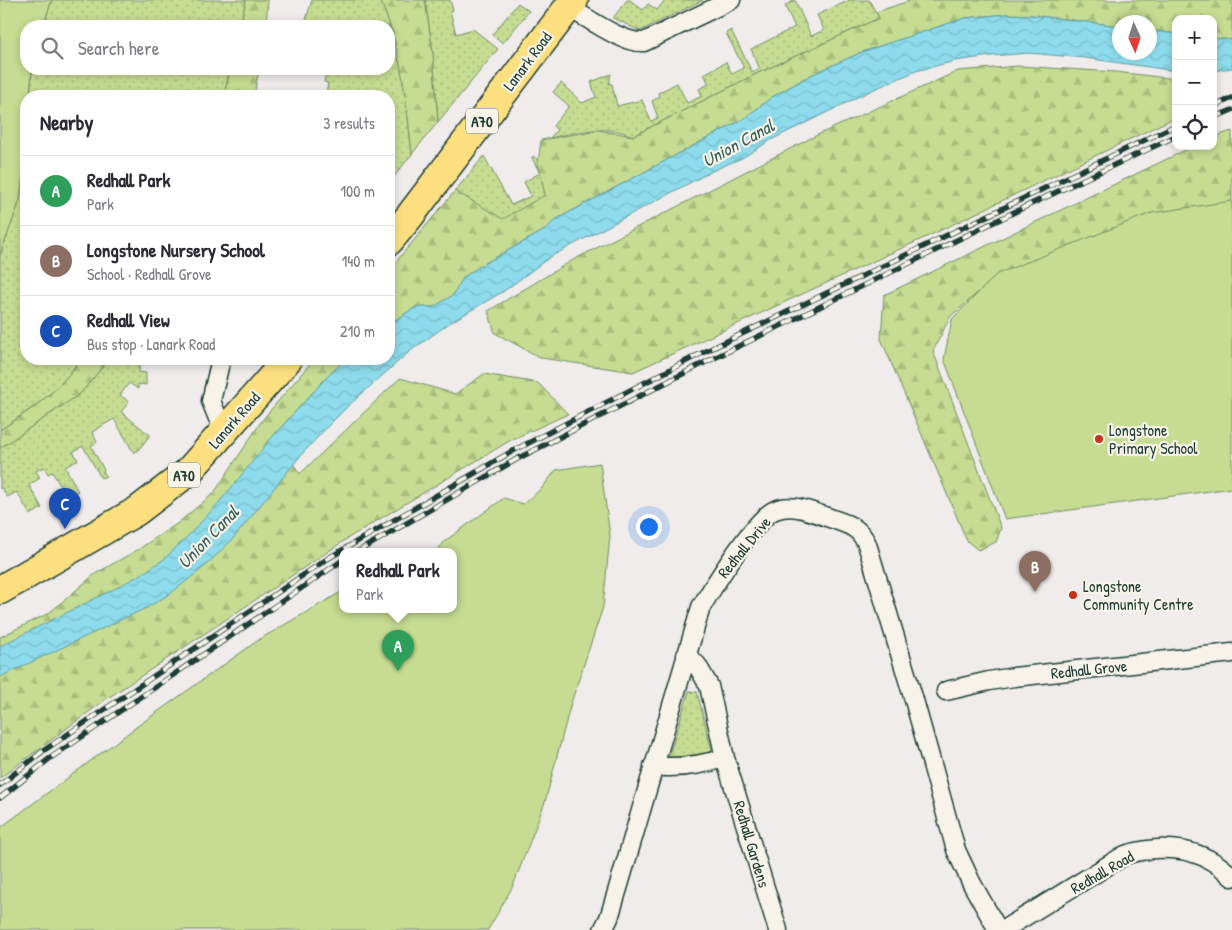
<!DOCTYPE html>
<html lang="en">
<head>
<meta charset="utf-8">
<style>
  :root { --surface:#fff; --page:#f7f7f7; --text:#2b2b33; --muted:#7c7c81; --line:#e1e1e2; --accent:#d93025 }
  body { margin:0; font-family:"Patrick Hand",sans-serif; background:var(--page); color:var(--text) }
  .controls { position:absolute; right:15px; top:15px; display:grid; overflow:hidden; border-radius:10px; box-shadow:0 2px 8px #0003 }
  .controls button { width:45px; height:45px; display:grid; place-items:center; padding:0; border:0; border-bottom:1px solid var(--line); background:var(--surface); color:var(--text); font:25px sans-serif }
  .compass { position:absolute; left:1112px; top:15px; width:45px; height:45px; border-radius:50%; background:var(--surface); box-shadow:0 2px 8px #0003; rotate:177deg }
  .you { position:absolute; left:648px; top:526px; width:18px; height:18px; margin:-12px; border:4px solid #fff; border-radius:50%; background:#1a73e8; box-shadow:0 0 0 8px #1a73e833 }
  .badge { display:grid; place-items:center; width:32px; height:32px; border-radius:50%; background:var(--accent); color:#fff; font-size:16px; font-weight:700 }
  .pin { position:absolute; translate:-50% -41px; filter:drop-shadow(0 1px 2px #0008) }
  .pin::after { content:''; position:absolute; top:26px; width:18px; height:15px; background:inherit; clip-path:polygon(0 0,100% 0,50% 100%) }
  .popup { position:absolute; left:339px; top:548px; width:118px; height:65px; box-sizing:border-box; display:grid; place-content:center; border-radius:10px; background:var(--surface); filter:drop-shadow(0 1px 4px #0005); font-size:16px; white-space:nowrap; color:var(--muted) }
  .popup b { font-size:19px; color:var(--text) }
  .popup::after { content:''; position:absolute; left:50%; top:100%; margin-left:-10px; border:10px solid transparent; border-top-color:var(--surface) }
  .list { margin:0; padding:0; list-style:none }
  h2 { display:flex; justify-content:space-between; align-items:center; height:65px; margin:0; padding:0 20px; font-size:21px }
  h2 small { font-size:16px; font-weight:400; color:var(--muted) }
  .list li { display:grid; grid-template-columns:32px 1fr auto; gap:15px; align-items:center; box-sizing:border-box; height:70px; padding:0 20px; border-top:1px solid var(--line) }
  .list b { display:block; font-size:19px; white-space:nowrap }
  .list p { margin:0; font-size:16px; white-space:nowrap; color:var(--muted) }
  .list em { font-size:16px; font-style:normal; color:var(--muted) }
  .icon { flex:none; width:28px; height:28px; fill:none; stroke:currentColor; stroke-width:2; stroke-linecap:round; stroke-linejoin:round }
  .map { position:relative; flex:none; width:1232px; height:930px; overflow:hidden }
  .search { position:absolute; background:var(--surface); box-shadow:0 2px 8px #0003; left:20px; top:20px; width:375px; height:55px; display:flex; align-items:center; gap:12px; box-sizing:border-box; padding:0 18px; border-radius:20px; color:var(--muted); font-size:19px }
  .panel { position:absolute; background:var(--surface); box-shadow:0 2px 8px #0003; left:20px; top:90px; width:375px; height:275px; border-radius:20px }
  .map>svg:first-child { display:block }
  .grass { fill:url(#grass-dots); stroke:#728c63 }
  .forest { fill:url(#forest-firs); stroke:#728c63 }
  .park { fill:#c5dc92; stroke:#728c63 }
  .water { fill:url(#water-waves); stroke:#619ca2 }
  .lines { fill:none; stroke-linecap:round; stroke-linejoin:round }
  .minor-casing { stroke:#1f3d34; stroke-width:21 }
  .primary-casing { stroke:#1f3d34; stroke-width:31 }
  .minor { stroke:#f7f3e8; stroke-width:18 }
  .primary { stroke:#fce080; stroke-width:28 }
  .rail-casing { stroke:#1f3d34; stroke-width:5.5 }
  .rail { stroke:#f7f3e8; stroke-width:4; stroke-dasharray:11; stroke-linecap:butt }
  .poi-dot { fill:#c8321e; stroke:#f7f3e8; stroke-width:2 }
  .labels { text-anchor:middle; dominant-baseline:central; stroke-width:4.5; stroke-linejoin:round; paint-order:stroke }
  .shield { fill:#f7f3e8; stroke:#60746a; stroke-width:1 }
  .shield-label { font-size:15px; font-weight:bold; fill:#1f3d34 }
  .street-label { font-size:16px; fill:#1f3d34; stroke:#f7f3e8 }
  .poi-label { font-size:16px; fill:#1f3d34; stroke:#f7f3e8; text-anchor:start }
  .water-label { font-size:18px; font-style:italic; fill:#355d59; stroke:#f7f3e8 }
</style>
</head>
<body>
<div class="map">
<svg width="1232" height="930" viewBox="0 0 1232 930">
  <defs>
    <pattern id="grass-dots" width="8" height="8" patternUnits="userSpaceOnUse" patternTransform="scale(1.25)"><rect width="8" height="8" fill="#c5dc92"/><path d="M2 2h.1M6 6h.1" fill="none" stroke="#a9be7e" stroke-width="1.8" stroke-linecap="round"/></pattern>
    <pattern id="forest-firs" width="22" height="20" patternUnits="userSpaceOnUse" patternTransform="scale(1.25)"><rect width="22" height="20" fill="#c5dc92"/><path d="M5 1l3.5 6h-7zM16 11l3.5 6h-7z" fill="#a9be7e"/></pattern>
    <pattern id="water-waves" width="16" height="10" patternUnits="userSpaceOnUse" patternTransform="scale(1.25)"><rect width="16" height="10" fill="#8ddbec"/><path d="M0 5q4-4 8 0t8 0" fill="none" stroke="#79bdcb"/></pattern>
  </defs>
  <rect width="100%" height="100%" fill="#efeceb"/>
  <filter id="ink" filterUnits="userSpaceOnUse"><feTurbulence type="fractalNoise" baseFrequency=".02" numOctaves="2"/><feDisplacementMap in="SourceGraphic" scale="10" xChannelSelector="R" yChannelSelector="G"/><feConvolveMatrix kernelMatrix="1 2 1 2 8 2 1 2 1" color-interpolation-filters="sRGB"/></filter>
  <g filter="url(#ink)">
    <path class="grass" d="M52,0H246L240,26H43Z
      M312,0H380C402,49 406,101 412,154L389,183V96H321V95H326L328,83L324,82L327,69H389V26H304Z
      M425,0H450L453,10L450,11L456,34L473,29L498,49L438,122L433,53Z
      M627,0H630L643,10L648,4L657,10L665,0H703L640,31L613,18Z
      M795,0L811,36L824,30L817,15L850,0H869L879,18L754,75L633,136C605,124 578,132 550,138L557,130L553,126L569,106L553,92L561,83L582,103L596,97L591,82L611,74L609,84H612L617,106L642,100L651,121L658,118L652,101L659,97L658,93L677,83L687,103L702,96L699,89L709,84L704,74L726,62L732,74L744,68L726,33L731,30L752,72L760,69L751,49L795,27L785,6Z
      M518,3L529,11L503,43L492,35Z
      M32,69H230L224,96H30Z
      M26,144V359H80C58,393 32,408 0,430V255L20,200Z
      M484,156L511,205L531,196L524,182L540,173L532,158L533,156L549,169L588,178L465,253L455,191Z
      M109,359H175L174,362L140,359L139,372L146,373V385L138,384V389L129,383L120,395L129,402L121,412L150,435L140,448L134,453L114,419L92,432L97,442L91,446L104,470L103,471L106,476L101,478L83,446L73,452L78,460L65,467L78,491L71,495L70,493L66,495L52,472L48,474L44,467L36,471L40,478L29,485L42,508L30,515L17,492L7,497L2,488L0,489V448L81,393Z
      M689,691L697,692L712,751C700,758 682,760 669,756Z"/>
    <path class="forest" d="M246,0H268L266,26H240Z
      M380,0H425L433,53L438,122L412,154C406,101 402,49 380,0Z
      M912,0H1232V40L1213,38V19H1176V34L1150,30V22H1120L1119,26L1031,15L1007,14L965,18L862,52L811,75L772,97L745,118L555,220L545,230L480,266L464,277L453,295L434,307H416L389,324V270L455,191L503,219L545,195L538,163L541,140L598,130L633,136L754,75L879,18L876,12Z
      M1018,66L1116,72L1176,79V117L937,232L633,372L541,358L495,333L488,311L573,260L813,137L958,71Z
      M230,69H259L254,96H224Z
      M1232,131V208L1145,216L998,275L950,317L933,351L1001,528L996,542L978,550L967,541L881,339L884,295L1194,146H1213V137Z
      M80,359H109L81,393L0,448V430C33,408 58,393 80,359Z
      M314,359H346L327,377L274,435L300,474L400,378L455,394L484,374L538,383L568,414L511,440L350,537L105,700L0,778V637L49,613L95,574L139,549L178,523L214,493L263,419Z"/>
    <path class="park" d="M0,0H52L43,26H26V69H32L30,96H26V144L20,200L0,255Z
      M1232,201V488L1005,519L944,359L952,319L997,274L1151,213Z
      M600,463L610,536L603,607L571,703L545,802L513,886L488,930H0V828L139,725L260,639L343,591V610H453V552H436L445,541L504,498L523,504L542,488L556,470Z"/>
    <path class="water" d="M1007,14L1031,15L1119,26L1120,52H1150V30L1176,34V71L1085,58L1029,53L991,56L955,61L916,71L870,91L771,140L742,158L714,170L550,257L504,291L451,322L409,352L349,405L330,424L302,454L232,540L203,568L171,593L148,607L0,677V646L116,588L140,575L163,560L187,537L217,505L274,435L327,377L346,359H389V324L416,307H434L453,295L464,277L480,266L545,230L555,220L745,118L772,97L811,75L862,52L965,18Z
      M1213,38L1232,40V68L1213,71Z"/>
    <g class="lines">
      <g class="minor-casing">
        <path id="minor" d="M568,7C588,18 623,44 644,42L731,0
          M221,359L211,401L224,433
          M686,655L697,665L709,686L725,758L778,930
          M946,691L989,681L1014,677L1232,653
          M653,766C676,769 702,765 725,758
          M603,930L609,918L619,885L701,607C713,587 755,518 775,510C793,503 810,511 827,517C846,524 858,525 867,544L914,700L956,850L972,884L998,930
          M1003,930L1125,855C1163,843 1203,847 1232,877"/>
      </g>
      <g class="primary-casing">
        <path id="primary" d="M389,241L409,217L574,0
          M0,590L137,511L188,472L288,359"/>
      </g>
      <use href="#minor" class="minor"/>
      <use href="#primary" class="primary"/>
      <g class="rail-casing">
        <path id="rail" d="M1213,107L1232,98
          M1213,118L1232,110
          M357,552L517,459L704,363L1031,204L1176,136
          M0,785L43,751L327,559L511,452L698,355L1176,125
          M0,798L49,759L343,560"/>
      </g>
      <use href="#rail" class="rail"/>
    </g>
  </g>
  <g class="poi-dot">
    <circle cx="1099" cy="439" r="5"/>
    <circle cx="1073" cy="595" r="5"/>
  </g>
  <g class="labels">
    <g class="shield">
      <rect x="466" y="108.5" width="32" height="25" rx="4"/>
      <rect x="168" y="462.5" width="32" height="25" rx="4"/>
    </g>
    <g class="shield-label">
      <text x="482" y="121">A70</text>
      <text x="184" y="475">A70</text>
    </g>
    <g class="street-label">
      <text transform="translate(527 61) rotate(-53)">Lanark Road</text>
      <text transform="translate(234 420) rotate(-49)">Lanark Road</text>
      <text transform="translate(744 547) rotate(-51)">Redhall Drive</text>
      <text transform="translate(1089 669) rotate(-6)">Redhall Grove</text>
      <text transform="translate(752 844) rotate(73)">Redhall Gardens</text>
      <text transform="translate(1102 872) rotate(-30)">Redhall Road</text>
    </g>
    <g class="poi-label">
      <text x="1109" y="430">Longstone<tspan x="1109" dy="18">Primary School</tspan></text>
      <text x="1083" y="586">Longstone<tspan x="1083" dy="18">Community Centre</tspan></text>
    </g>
    <g class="water-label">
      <text transform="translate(738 143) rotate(-29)">Union Canal</text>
      <text transform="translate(208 537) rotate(-46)">Union Canal</text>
    </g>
  </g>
</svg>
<div class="controls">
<button>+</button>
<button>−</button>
<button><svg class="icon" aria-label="locate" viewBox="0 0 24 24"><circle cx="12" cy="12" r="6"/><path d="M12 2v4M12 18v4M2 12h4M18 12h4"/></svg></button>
</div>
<svg class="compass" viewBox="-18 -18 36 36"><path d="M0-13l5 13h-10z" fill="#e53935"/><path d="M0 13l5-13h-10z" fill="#7c7c81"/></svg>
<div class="you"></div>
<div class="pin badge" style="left:398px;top:671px;background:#2e9e5b">A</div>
<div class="popup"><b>Redhall Park</b>Park</div>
<div class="pin badge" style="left:1035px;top:592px;background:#8d6e63">B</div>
<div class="pin badge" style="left:65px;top:529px;background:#1a4fb4">C</div>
<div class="search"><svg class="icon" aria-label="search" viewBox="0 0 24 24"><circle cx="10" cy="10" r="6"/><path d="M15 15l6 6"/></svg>Search here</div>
<section class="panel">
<h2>Nearby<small>3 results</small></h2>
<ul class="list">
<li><span class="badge" style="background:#2e9e5b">A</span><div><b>Redhall Park</b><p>Park</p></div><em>100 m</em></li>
<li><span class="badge" style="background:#8d6e63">B</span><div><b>Longstone Nursery School</b><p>School · Redhall Grove</p></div><em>140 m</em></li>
<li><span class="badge" style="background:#1a4fb4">C</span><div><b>Redhall View</b><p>Bus stop · Lanark Road</p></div><em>210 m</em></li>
</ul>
</section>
</div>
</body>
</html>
